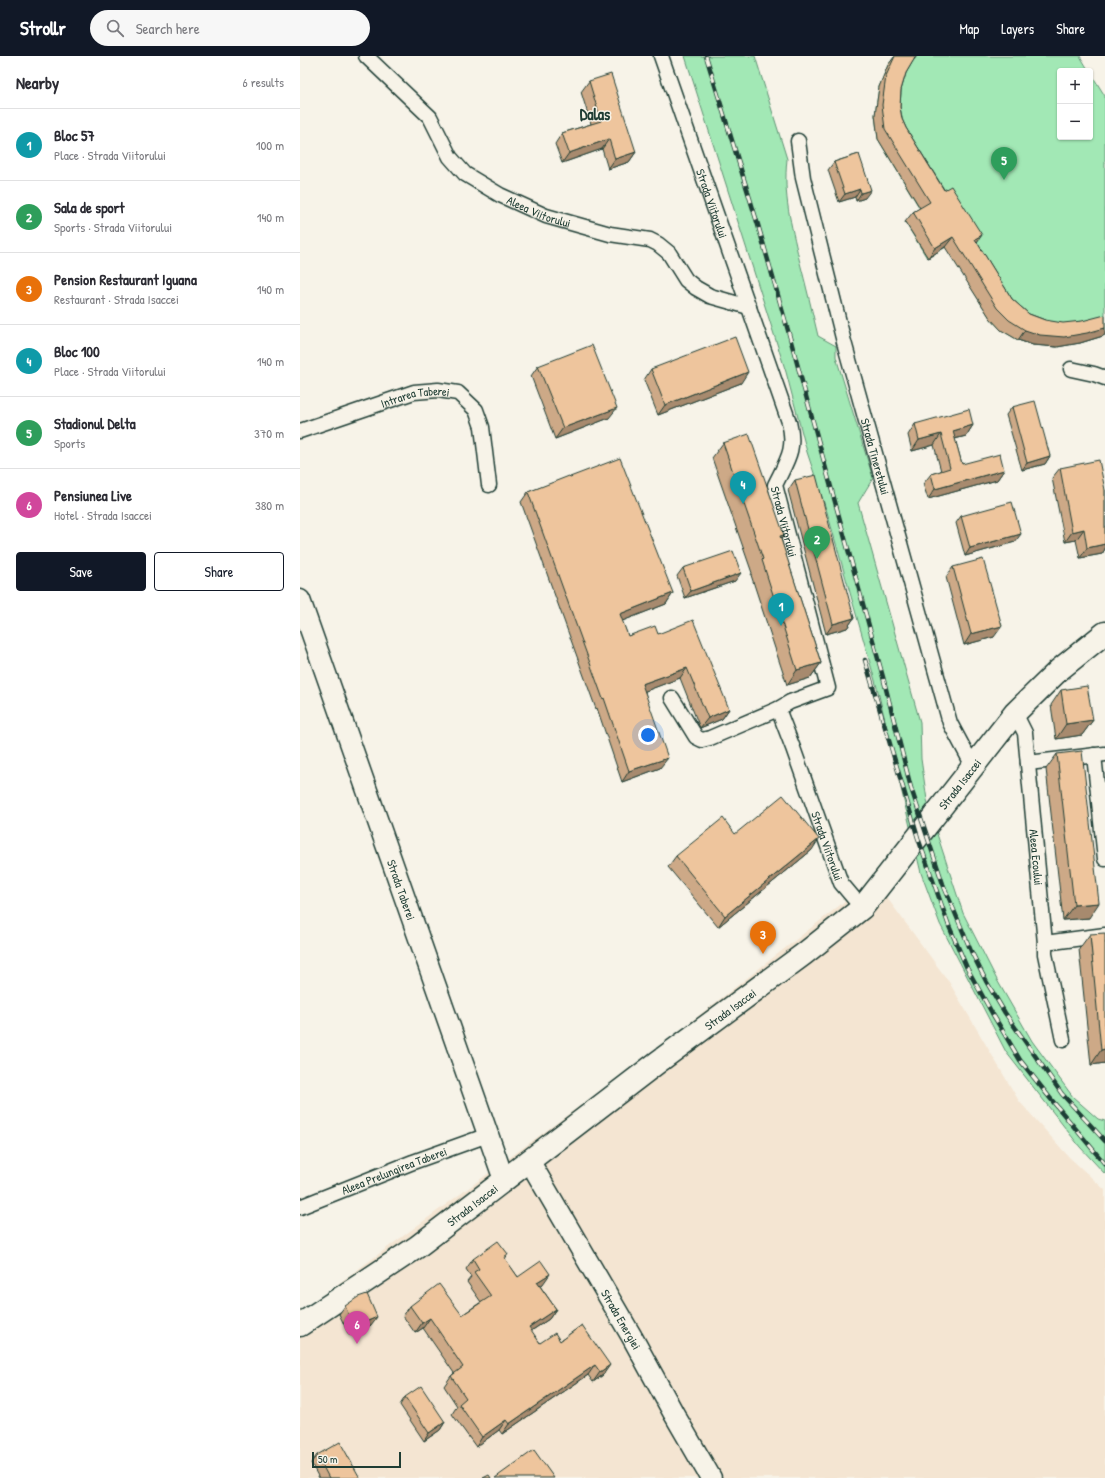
<!DOCTYPE html>
<html lang="en">
<head>
<meta charset="utf-8">
<style>
  :root { --surface:#fff; --page:#f7f7f7; --text:#2b2b33; --muted:#7c7c81; --line:#e1e1e2; --accent:#111827 }
  body { margin:0; font-family:"Patrick Hand",sans-serif; background:var(--page); color:var(--text) }
  .controls { position:absolute; right:12px; top:12px; display:grid; overflow:hidden; border-radius:4px; box-shadow:0 1px 3px #0004 }
  .controls button { width:36px; height:36px; display:grid; place-items:center; padding:0; border:0; border-bottom:1px solid var(--line); background:var(--surface); color:var(--text); font:20px sans-serif }
  .scale { position:absolute; left:12px; bottom:10px; width:89px; box-sizing:border-box; padding-left:4px; border:2px solid #1f3d34; border-top:0; font-size:11px; line-height:14px; white-space:nowrap; color:#1f3d34; -webkit-text-stroke:3px #f7f3e8; paint-order:stroke }
  .you { position:absolute; left:348px; top:679px; width:14px; height:14px; margin:-10px; border:3px solid #fff; border-radius:50%; background:#1a73e8; box-shadow:0 0 0 6px #1a73e833 }
  .badge { display:grid; place-items:center; width:26px; height:26px; border-radius:50%; background:var(--accent); color:#fff; font-size:13px; font-weight:700 }
  .pin { position:absolute; translate:-50% -33px; filter:drop-shadow(0 1px 2px #0008) }
  .pin::after { content:''; position:absolute; top:21px; width:14px; height:12px; background:inherit; clip-path:polygon(0 0,100% 0,50% 100%) }
  .list { margin:0; padding:0; list-style:none }
  h2 { display:flex; justify-content:space-between; align-items:center; height:52px; margin:0; padding:0 16px; font-size:17px }
  h2 small { font-size:13px; font-weight:400; color:var(--muted) }
  .list li { display:grid; grid-template-columns:26px 1fr auto; gap:12px; align-items:center; box-sizing:border-box; height:72px; padding:0 16px; border-top:1px solid var(--line) }
  .list b { display:block; font-size:15px; white-space:nowrap }
  .list p { margin:0; font-size:13px; white-space:nowrap; color:var(--muted) }
  .list em { font-size:13px; font-style:normal; color:var(--muted) }
  .actions { display:flex; gap:8px; padding:12px 16px }
  .actions a { flex:1; padding:9px 0; border:1px solid var(--accent); border-radius:4px; text-align:center; font-size:14px; color:var(--accent) }
  .actions .main { background:var(--accent); color:#fff }
  .icon { flex:none; width:22px; height:22px; fill:none; stroke:currentColor; stroke-width:2; stroke-linecap:round; stroke-linejoin:round }
  .map { position:relative; flex:none; width:805px; height:1422px; overflow:hidden }
  header { display:flex; align-items:center; gap:24px; box-sizing:border-box; height:56px; padding:0 20px; background:var(--accent); color:#fff }
  header strong { font-size:19px }
  nav { display:flex; gap:22px; margin-inline-start:auto; font-size:14px }
  .search { width:280px; height:36px; background:var(--page); display:flex; align-items:center; gap:10px; box-sizing:border-box; padding:0 14px; border-radius:22px; color:var(--muted); font-size:15px }
  main { display:flex }
  aside { flex:1; background:var(--surface) }
  .map>svg:first-child { display:block }
  .built { fill:#f4e5d2 }
  .green { fill:#a2e8b5; stroke:#609274 }
  .lines { fill:none; stroke-linecap:round; stroke-linejoin:round }
  .street-casing { stroke:#1f3d34; stroke-width:17 }
  .secondary-casing { stroke:#1f3d34; stroke-width:23 }
  .primary-casing { stroke:#1f3d34; stroke-width:25 }
  .street { stroke:#f7f3e8; stroke-width:14 }
  .secondary { stroke:#f7f3e8; stroke-width:20 }
  .primary { stroke:#f7f3e8; stroke-width:22 }
  .rail-casing { stroke:#1f3d34; stroke-width:4.5 }
  .rail { stroke:#f7f3e8; stroke-width:3; stroke-dasharray:9; stroke-linecap:butt }
  .wall { fill:#cda987; stroke:#1f3d34 }
  .shaded-wall { fill:#a78a6e; stroke:#1f3d34 }
  .building { fill:#eec59d; stroke:#1f3d34 }
  .labels { text-anchor:middle; dominant-baseline:central; stroke-width:3; stroke-linejoin:round; paint-order:stroke }
  .street-label { font-size:12px; fill:#1f3d34; stroke:#f7f3e8 }
  .district-label { font-size:16px; font-weight:bold; fill:#1f3d34; stroke:#f7f3e8 }
</style>
</head>
<body>
<header>
<strong>Strollr</strong>
<div class="search"><svg class="icon" aria-label="search" viewBox="0 0 24 24"><circle cx="10" cy="10" r="6"/><path d="M15 15l6 6"/></svg>Search here</div>
<nav><a>Map</a><a>Layers</a><a>Share</a></nav>
</header>
<main>
<aside>
<h2>Nearby<small>6 results</small></h2>
<ul class="list">
<li><span class="badge" style="background:#0f9aa8">1</span><div><b>Bloc 57</b><p>Place · Strada Viitorului</p></div><em>100 m</em></li>
<li><span class="badge" style="background:#2e9e5b">2</span><div><b>Sala de sport</b><p>Sports · Strada Viitorului</p></div><em>140 m</em></li>
<li><span class="badge" style="background:#e8710a">3</span><div><b>Pension Restaurant Iguana</b><p>Restaurant · Strada Isaccei</p></div><em>140 m</em></li>
<li><span class="badge" style="background:#0f9aa8">4</span><div><b>Bloc 100</b><p>Place · Strada Viitorului</p></div><em>140 m</em></li>
<li><span class="badge" style="background:#2e9e5b">5</span><div><b>Stadionul Delta</b><p>Sports</p></div><em>370 m</em></li>
<li><span class="badge" style="background:#d1479c">6</span><div><b>Pensiunea Live</b><p>Hotel · Strada Isaccei</p></div><em>380 m</em></li>
</ul>
<div class="actions"><a class="main">Save</a><a>Share</a></div>
</aside>
<div class="map">
<svg width="805" height="1422" viewBox="0 0 805 1422">
  <rect width="100%" height="100%" fill="#f7f3e8"/>
  <filter id="ink" filterUnits="userSpaceOnUse"><feTurbulence type="fractalNoise" baseFrequency=".025" numOctaves="2"/><feDisplacementMap in="SourceGraphic" scale="8" xChannelSelector="R" yChannelSelector="G"/><feConvolveMatrix kernelMatrix="1 2 1 2 8 2 1 2 1" color-interpolation-filters="sRGB"/></filter>
  <g filter="url(#ink)">
    <path class="built" d="M558,835L585,839L649,926L719,1045L769,1101L805,1134V1422H0V1256L345,1002Z"/>
    <path class="green" d="M385,0H455L487,103C483,141 491,167 499,203C506,229 512,255 518,280L536,290V301L573,422L558,447L620,666L621,703L627,744L636,775L663,857L697,924L732,985L773,1041L798,1063L805,1065V1118L780,1091L706,996L640,868L621,817L578,635L527,456L507,396L486,316Z
      M595,0H780L789,15H760V81H790V16L805,40V279L780,287L733,289L718,284L701,274L690,262L646,191L627,202L605,166L622,156L578,83L575,59L579,31L588,9Z"/>
    <g class="lines">
      <g class="street-casing">
        <g id="street">
          <path id="s1" d="M66,0L130,61L150,101L165,118L200,139L246,160L310,178L350,184L358,188L369,197L386,224L396,232L410,240L449,251"/>
          <path id="s2" d="M361,0L489,366C496,394 487,404 475,429L528,632L490,646L478,653L493,692L541,827L562,852"/>
          <path id="s3" d="M498,85L503,122L544,286L650,667L673,710"/>
          <path d="M771,313L794,318L805,322"/>
          <path id="s4" d="M0,375L114,336L138,334L158,337L176,354L182,371L189,429"/>
          <path d="M372,642L396,681L402,684L410,682L478,653"/>
          <path id="s5" d="M715,657L725,677L745,887V898L763,984"/>
          <path d="M794,699L805,803"/>
          <path d="M728,707L805,698"/>
          <path d="M745,887L805,879"/>
          <path id="s6" d="M0,1151L113,1106L188,1079"/>
        </g>
      </g>
      <g class="secondary-casing">
        <g id="secondary">
          <path id="s7" d="M0,544L204,1124"/>
          <path id="s8" d="M230,1106L332,1281L374,1358L411,1422"/>
        </g>
      </g>
      <g class="primary-casing">
        <g id="primary">
          <path id="s9" d="M0,1269L117,1191L358,1006L504,898L562,852L715,657L759,614L805,577"/>
        </g>
      </g>
      <use href="#street" class="street"/>
      <use href="#secondary" class="secondary"/>
      <use href="#primary" class="primary"/>
      <g class="rail-casing">
        <path id="rail" d="M406,0L458,169L489,278L583,621L611,732L643,828L671,895L686,925L705,957L762,1038L805,1085
          M565,604L618,782L649,870L667,912L692,957L720,1004L750,1042L805,1108"/>
      </g>
      <use href="#rail" class="rail"/>
    </g>
    <path class="wall" d="M595,0H617L613,5L606,17L601,34L600,51L602,63L606,72L712,243L729,258L745,264L803,280L780,287L757,291L733,289L718,284L701,274L690,262L645,191L628,202L605,166L613,156L620,152L578,83L575,59L579,31L588,9Z
      M289,25L336,96L329,106L308,113L302,93L262,107L255,88L262,77L291,68L281,36Z
      M559,98L565,142L556,145L555,141L539,146L528,114L534,106Z
      M238,310L309,362L255,383L231,320Z
      M351,313L441,327L358,359L344,324Z
      M712,351L750,400L745,408L722,414L706,359Z
      M615,368L673,369L666,380L655,383L662,408L704,414L697,424L628,443L623,428L631,418L641,415L634,389L612,395L608,379Z
      M423,387L484,479L481,484L521,607L510,622L487,629L451,519L452,517L412,402Z
      M760,412L805,434V493L802,498L780,502L776,484L765,486L752,422Z
      M270,421L373,537L366,548L322,565L328,580L358,578L429,653L422,663L400,672L380,622L345,635L360,712L322,726L297,652L296,653L221,446L228,436Z
      M495,424L554,562L547,572L526,578L488,434Z
      M661,460L715,486L665,500L656,467Z
      M653,511L694,581L664,589L646,521Z
      M383,512L435,525L385,542L377,520Z
      M761,634L793,664L782,679L756,683L751,649Z
      M757,698L789,862L763,864L746,713Z
      M435,778L512,794L418,871L368,811L376,800Z
      M790,878L805,1007L791,1009L779,893Z
      M208,1198L205,1203L218,1221L243,1228L240,1230L256,1253L249,1263L231,1275L240,1287L260,1285L282,1269L303,1319L293,1326L288,1319L202,1378L199,1374L176,1391L152,1358L157,1350L144,1330L151,1320L154,1317L123,1272L115,1277L103,1260L110,1250L162,1259L181,1246L167,1226L171,1221L166,1213L173,1203Z
      M45,1250L71,1269L49,1279L39,1258Z
      M105,1341L145,1366L140,1374L124,1385L100,1349Z
      M17,1399L60,1422H19L11,1407Z"/>
    <path class="shaded-wall" d="M309,83L302,93L262,107L269,97Z
      M336,96L329,106L308,113L315,103Z
      M560,133L555,141L539,146L545,138Z
      M571,134L565,142L556,145L561,137Z
      M682,179L675,189V183Z
      M653,181L645,191L628,202L635,192Z
      M805,272V279L803,280L780,287L757,291L733,289L718,284L725,274Z
      M448,316L441,327L358,359L365,349Z
      M317,352L309,362L255,383L263,372Z
      M673,369L666,380L646,385L653,375Z
      M641,378L634,389L612,395L619,384Z
      M750,400L745,408L722,414L727,407Z
      M704,414L697,424L628,443L635,433Z
      M784,473L776,484L765,486L772,476Z
      M721,478L715,486L665,500L670,492Z
      M484,479L473,494L480,480Z
      M805,488V493L802,498L780,502L787,492Z
      M441,517L435,525L385,542L391,535Z
      M373,537L366,548L312,569L320,558Z
      M554,562L547,572L526,578L533,568Z
      M702,570L694,581L664,589L671,578Z
      M521,607L510,622L487,629L497,614Z
      M387,612L380,622L335,639L342,628Z
      M429,653L422,663L400,672L408,662Z
      M793,664L782,679L756,683L766,668Z
      M368,702L360,712L322,726L329,715Z
      M519,783L512,794L418,871L425,860Z
      M799,847L789,862L763,864L774,849Z
      M805,993V1007L791,1009L801,994Z
      M250,1218L243,1228L230,1236L237,1226Z
      M256,1253L249,1263L222,1281L229,1271Z
      M77,1261L71,1269L49,1279L54,1271Z
      M130,1262L123,1272L115,1277L122,1267Z
      M295,1309L288,1319L202,1378L209,1368Z
      M310,1309L303,1319L293,1326L300,1316Z
      M206,1364L199,1374L176,1391L182,1381Z
      M145,1366L140,1374L124,1385L129,1377Z"/>
    <path class="building" d="M595,0H616L606,17L601,34L600,51L602,63L606,72L644,134L651,130L682,179L675,183L712,243L729,258L745,264L763,267L782,265L805,259V272L787,277L764,281L740,279L725,274L709,264L697,252L653,181L635,192L613,156L630,146L585,73L582,49L586,20Z
      M311,18L336,96L315,103L309,83L269,97L262,77L301,65L289,25Z
      M559,98L571,134L561,137L560,133L545,138L534,106Z
      M435,281L448,316L365,349L351,313Z
      M292,289L317,352L263,372L238,310Z
      M735,345L750,400L727,407L712,351Z
      M669,353L673,369L653,375L662,408L700,398L704,414L635,433L631,418L650,412L641,378L619,384L615,368Z
      M449,378L484,479L480,480L521,607L497,614L462,504L463,503L423,387Z
      M320,402L373,537L320,558L328,580L355,570L358,578L393,564L429,653L408,662L387,612L342,628L368,702L329,715L304,642L303,643L228,436L269,420L270,421Z
      M799,404L805,434V488L787,492L784,473L772,476L760,412Z
      M516,419L554,562L533,568L495,424Z
      M712,446L721,478L670,492L661,460Z
      M433,495L441,517L391,535L383,512Z
      M683,503L702,570L671,578L653,511Z
      M787,630L793,664L766,668L761,634Z
      M782,695L799,847L774,849L757,698Z
      M483,739L519,783L425,860L376,800L423,762L435,778Z
      M805,877V993L801,994L790,878Z
      M198,1185L208,1198L204,1201L218,1221L241,1205L250,1218L237,1226L256,1253L229,1271L240,1287L255,1277L260,1285L282,1269L310,1309L300,1316L295,1309L209,1368L206,1364L182,1381L159,1348L166,1342L151,1320L163,1311L130,1262L122,1267L110,1250L139,1228L162,1259L191,1240L174,1216L179,1213L173,1203Z
      M67,1238L77,1261L54,1271L45,1250L58,1241Z
      M121,1330L145,1366L129,1377L105,1341Z
      M40,1386L60,1422H29L17,1399Z
      M234,1394L254,1422H195Z
      M189,1419L191,1422H183Z"/>
  </g>
  <g class="labels">
    <g class="street-label">
      <text stroke="none"><textPath href="#s2" startOffset="156">Strada Viitorului</textPath></text>
      <text stroke="none"><textPath href="#s1" startOffset="239">Aleea Viitorului</textPath></text>
      <text stroke="none"><textPath href="#s4" startOffset="121">Intrarea Taberei</textPath></text>
      <text stroke="none"><textPath href="#s3" startOffset="325">Strada Tineretului</textPath></text>
      <text stroke="none"><textPath href="#s2" startOffset="492">Strada Viitorului</textPath></text>
      <text stroke="none"><textPath href="#s9" startOffset="858">Strada Isaccei</textPath></text>
      <text stroke="none"><textPath href="#s2" startOffset="864">Strada Viitorului</textPath></text>
      <text stroke="none"><textPath href="#s5" startOffset="147">Aleea Ecoului</textPath></text>
      <text stroke="none"><textPath href="#s7" startOffset="307">Strada Taberei</textPath></text>
      <text stroke="none"><textPath href="#s9" startOffset="534">Strada Isaccei</textPath></text>
      <text stroke="none"><textPath href="#s6" startOffset="101">Aleea Prelungirea Taberei</textPath></text>
      <text stroke="none"><textPath href="#s9" startOffset="210">Strada Isaccei</textPath></text>
      <text stroke="none"><textPath href="#s8" startOffset="182">Strada Energiei</textPath></text>
    </g>
    <g class="district-label">
      <text x="295" y="58">Dalas</text>
    </g>
  </g>
</svg>
<div class="controls">
<button>+</button>
<button>−</button>
</div>
<div class="scale">50 m</div>
<div class="you"></div>
<div class="pin badge" style="left:481px;top:570px;background:#0f9aa8">1</div>
<div class="pin badge" style="left:517px;top:503px;background:#2e9e5b">2</div>
<div class="pin badge" style="left:463px;top:898px;background:#e8710a">3</div>
<div class="pin badge" style="left:443px;top:448px;background:#0f9aa8">4</div>
<div class="pin badge" style="left:704px;top:124px;background:#2e9e5b">5</div>
<div class="pin badge" style="left:57px;top:1288px;background:#d1479c">6</div>
</div>
</main>
</body>
</html>
